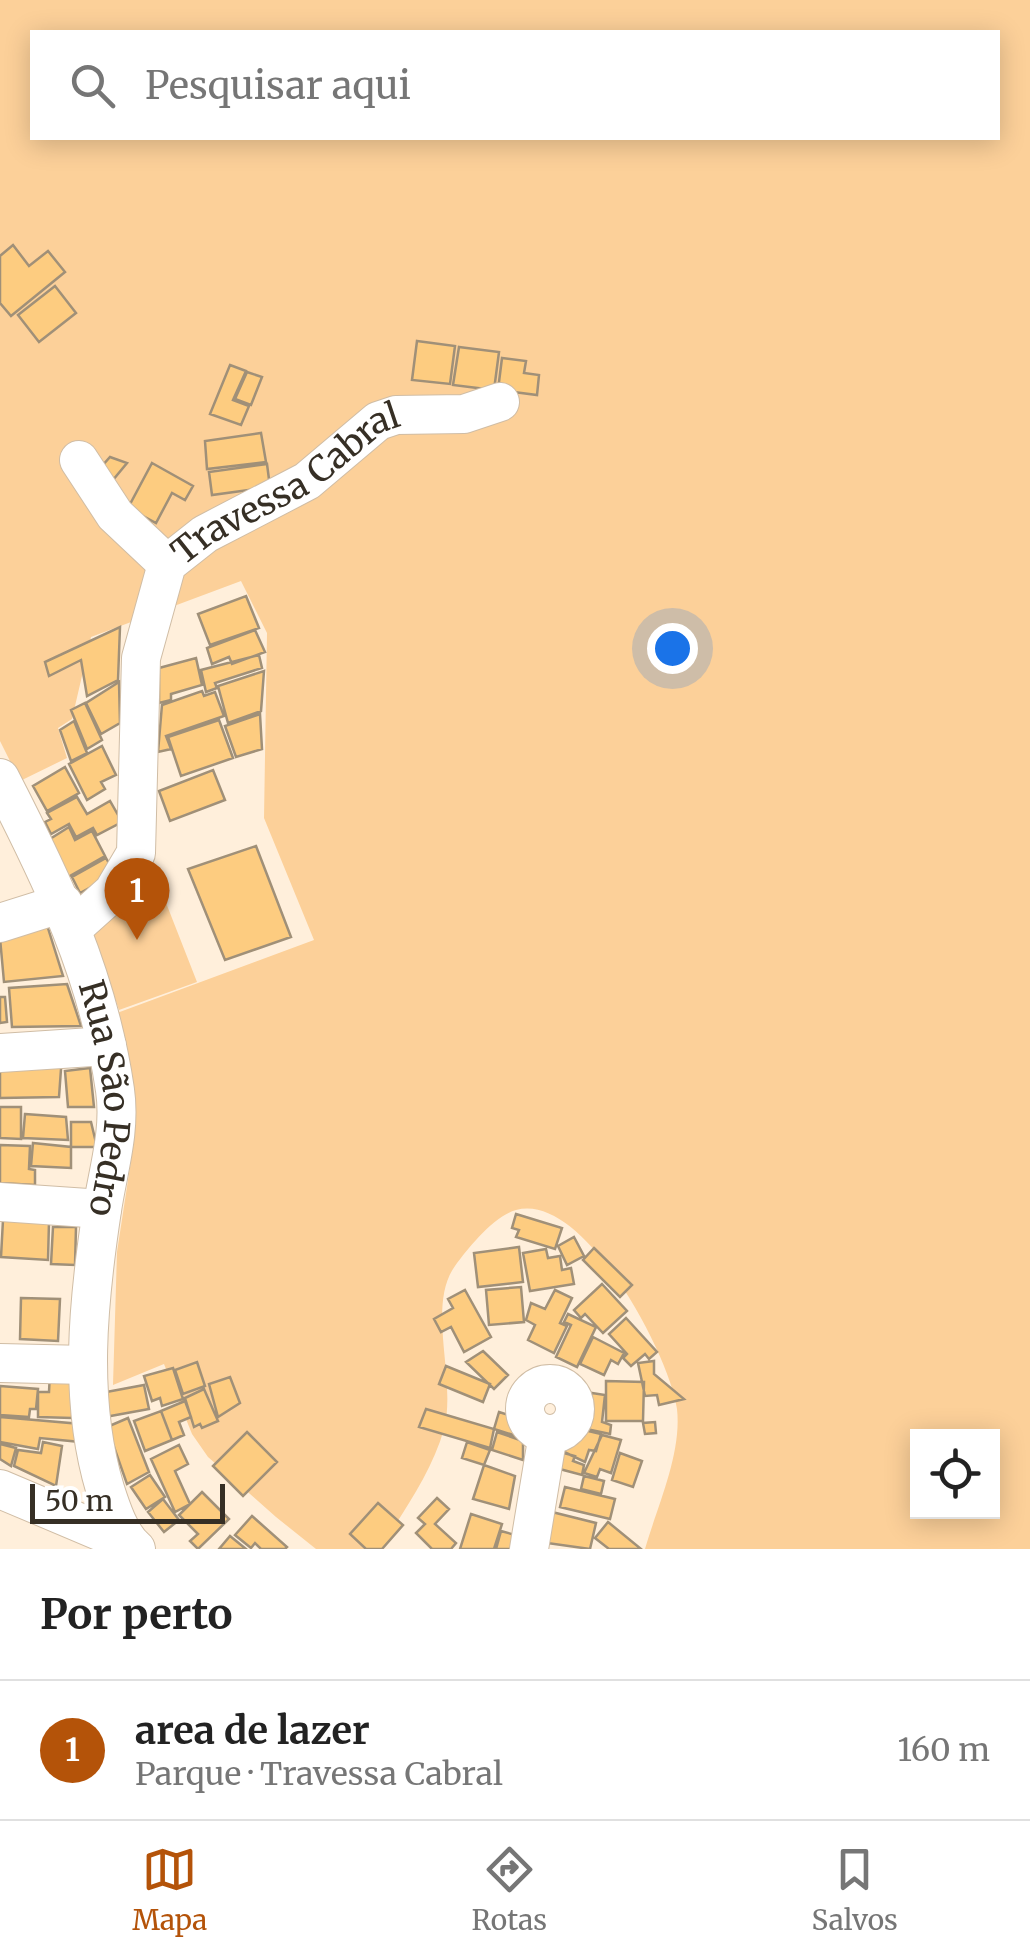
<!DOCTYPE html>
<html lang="pt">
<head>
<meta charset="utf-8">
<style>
  :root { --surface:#fff; --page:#f6f6f6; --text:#222; --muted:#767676; --line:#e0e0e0; --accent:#b45309 }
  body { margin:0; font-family:Merriweather,serif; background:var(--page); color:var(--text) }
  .controls { position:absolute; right:30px; bottom:30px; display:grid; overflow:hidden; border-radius:0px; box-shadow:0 5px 25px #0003 }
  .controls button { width:90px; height:90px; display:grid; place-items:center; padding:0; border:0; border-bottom:2px solid var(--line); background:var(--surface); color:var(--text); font:50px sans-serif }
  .scale { position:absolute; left:30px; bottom:25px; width:195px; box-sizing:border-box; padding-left:10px; border:5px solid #362f25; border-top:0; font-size:28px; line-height:35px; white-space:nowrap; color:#362f25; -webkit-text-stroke:8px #fff; paint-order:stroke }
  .you { position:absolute; left:672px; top:648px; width:35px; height:35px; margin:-25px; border:8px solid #fff; border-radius:50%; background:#1a73e8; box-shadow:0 0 0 15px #1a73e833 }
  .badge { display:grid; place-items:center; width:65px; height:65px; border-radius:50%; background:var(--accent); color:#fff; font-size:32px; font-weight:700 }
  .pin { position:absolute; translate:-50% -82px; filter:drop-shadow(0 2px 5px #0008) }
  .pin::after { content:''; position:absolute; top:52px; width:35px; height:30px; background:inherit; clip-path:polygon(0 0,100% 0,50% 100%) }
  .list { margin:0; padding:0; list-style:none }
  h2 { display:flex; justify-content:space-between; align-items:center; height:130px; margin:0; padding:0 40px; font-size:42px }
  h2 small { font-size:32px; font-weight:400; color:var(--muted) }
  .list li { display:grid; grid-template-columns:65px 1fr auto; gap:30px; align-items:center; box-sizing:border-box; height:140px; padding:0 40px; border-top:2px solid var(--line) }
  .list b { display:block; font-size:38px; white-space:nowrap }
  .list p { margin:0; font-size:32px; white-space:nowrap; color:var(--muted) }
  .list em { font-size:32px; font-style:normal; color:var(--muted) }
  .icon { flex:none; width:55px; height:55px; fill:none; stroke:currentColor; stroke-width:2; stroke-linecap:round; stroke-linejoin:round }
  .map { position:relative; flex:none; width:1030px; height:1549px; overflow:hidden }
  .search { position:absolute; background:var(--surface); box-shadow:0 5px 25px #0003; left:30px; right:30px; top:30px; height:110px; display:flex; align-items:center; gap:25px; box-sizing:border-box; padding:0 35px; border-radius:0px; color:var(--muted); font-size:38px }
  .sheet { height:270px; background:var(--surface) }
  nav { display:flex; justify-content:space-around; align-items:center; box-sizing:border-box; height:140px; border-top:2px solid var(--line); background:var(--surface); font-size:28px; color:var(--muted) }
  nav a { display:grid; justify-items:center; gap:5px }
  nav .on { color:var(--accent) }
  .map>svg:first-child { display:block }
  .green { fill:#fcd099; fill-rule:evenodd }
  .building { fill:#fdcc80; stroke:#a09078; stroke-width:2.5 }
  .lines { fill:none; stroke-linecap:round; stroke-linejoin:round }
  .minor-casing { stroke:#d0bda5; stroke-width:40 }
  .minor { stroke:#fff; stroke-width:38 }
  .labels { text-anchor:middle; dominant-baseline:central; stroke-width:8; stroke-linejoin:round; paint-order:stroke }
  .street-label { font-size:35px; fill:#362f25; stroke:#fff }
</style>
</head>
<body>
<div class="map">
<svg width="1030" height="1549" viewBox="0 0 1030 1549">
  <rect width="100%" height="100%" fill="#ffefdb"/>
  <path class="green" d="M0,0H1030V1549H645C657,1507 682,1454 677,1409C670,1356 584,1191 516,1210C494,1216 468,1248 455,1266C426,1306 457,1380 444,1429C432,1472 403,1512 380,1549H316L276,1517L208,1457L192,1434L164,1364L113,1385L117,1252L134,1141L131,1073L117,1013L314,940L264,818L267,633L241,581L91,637L72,719L58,728L67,758L20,781L0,741ZM32,32H998V138H32ZM918,1436H992V1512H918Z
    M152,867L197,982L119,1010L92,931Z"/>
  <path class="building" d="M13,245L29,266L48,251L65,272L11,316L0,303V256Z
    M55,286L76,313L39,342L18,315Z
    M417,341L455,346L450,384L412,380Z
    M459,347L499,352L494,390L453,385Z
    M502,358L526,361L524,373L539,375L537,395L498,390Z
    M230,365L246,371L233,400L249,406L241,425L210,414Z
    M247,372L262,377L251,405L235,399Z
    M261,433L266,462L207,469L205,441Z
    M110,457L127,463L108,486L95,474Z
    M152,463L193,486L185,500L172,493L156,523L128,508Z
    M267,464L270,487L212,495L209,472Z
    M246,596L259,628L210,645L198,614Z
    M120,627L118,680L87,696L81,660L49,676L45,662Z
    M255,630L265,652L232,664L229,657L212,664L207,648Z
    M259,655L262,668L215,683L217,688L206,692L201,670Z
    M196,658L202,685L171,694V700L159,703V668Z
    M264,671L261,711L228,723L218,686Z
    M119,682L120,723L101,734L86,703Z
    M202,691L204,696L215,692L224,716L166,736L171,749L158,752L162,705Z
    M85,703L102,740L87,749L71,710Z
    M260,714L262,749L236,757L225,726Z
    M219,720L233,758L181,776L168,737Z
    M74,721L87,753L71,761L60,730Z
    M102,746L116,775L101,782L105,789L87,800L69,764Z
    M65,767L79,793L47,811L33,786Z
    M213,770L225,800L170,821L159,791Z
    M77,797L87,814L110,801L122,822L97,835L93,828L76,837L69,824L51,834L45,822L51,819L47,813Z
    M69,827L75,840L92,831L105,856L68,877L50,839Z
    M256,846L291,937L225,960L188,869Z
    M106,858L115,874L80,893L72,877Z
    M47,925L63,976L4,982L0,938Z
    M67,984L81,1026L12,1027L9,988Z
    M0,997H5L7,1022L0,1023Z
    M62,1055L59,1097L0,1098V1056Z
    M90,1068L94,1107H68L65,1071Z
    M0,1107H21V1139L0,1138Z
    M25,1114L66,1117L68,1140L23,1138Z
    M71,1122H91L97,1147H71Z
    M33,1143L71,1147V1168L31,1166Z
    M0,1145L30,1146L29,1169L35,1170V1185L0,1183Z
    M516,1214L562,1228L555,1249L516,1237L519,1230L512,1228Z
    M3,1220L49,1222L48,1260L1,1257Z
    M53,1227H76L75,1265L51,1264Z
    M574,1237L584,1256L567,1265L558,1246Z
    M519,1247L523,1282L478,1287L474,1253Z
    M594,1248L632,1285L620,1297L583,1260Z
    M546,1249L548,1258L560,1256L562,1270L571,1268L574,1284L530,1291L523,1253Z
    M602,1284L627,1311L603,1333L585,1314L581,1318L574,1310Z
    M521,1287L524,1322L489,1325L486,1290Z
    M465,1290L491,1337L464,1352L451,1327L441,1332L434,1319L453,1308L448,1299Z
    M555,1290L572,1298L560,1323L567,1326L554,1353L528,1340L535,1325L526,1320L531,1303L545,1309Z
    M21,1298L60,1299L58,1341L20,1339Z
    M568,1314L596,1327L577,1367L556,1357L571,1325L564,1322Z
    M626,1318L657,1352L649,1359L645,1354L631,1366L623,1358L627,1354L609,1334Z
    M593,1337L624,1353L618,1364L611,1360L604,1375L580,1364Z
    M483,1351L508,1375L494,1389L466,1362Z
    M654,1361V1374L684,1399L659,1405L657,1395L645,1396L638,1363Z
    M197,1362L205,1386L183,1394L175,1370Z
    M446,1366L490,1384L483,1402L439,1384Z
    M173,1368L183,1399L162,1406L160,1398L152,1401L144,1376Z
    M50,1372L74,1373L72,1418L38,1417V1392H49Z
    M230,1377L240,1403L218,1417L209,1384Z
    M606,1381L644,1382L643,1421H606Z
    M144,1385L149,1409L105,1417L101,1393Z
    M0,1386L38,1389L36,1409H30L29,1417L0,1415Z
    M204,1389L218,1421L202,1428L200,1424L194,1427L185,1398Z
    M592,1393L605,1395L602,1422L611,1425L610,1434L577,1427L590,1411Z
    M185,1401L191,1417L179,1422L184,1435L172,1440L161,1411Z
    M426,1409L494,1429L490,1448L419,1427Z
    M161,1411L172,1440L145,1451L134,1421Z
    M499,1412L521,1419L523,1438L494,1429Z
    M0,1417L81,1424V1442L40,1438L38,1449L0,1442Z
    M128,1418L149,1472L127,1484L107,1427Z
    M655,1422L656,1433L645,1434L643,1423Z
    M584,1430L601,1434L596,1451L589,1450L585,1462L560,1450L571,1436L581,1439Z
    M247,1432L277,1462L243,1496L213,1466Z
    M497,1432L523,1441V1460L492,1450Z
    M602,1435L621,1440L611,1473L600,1469L597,1477L584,1473Z
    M43,1442L62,1446L56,1486L14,1466L18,1450L41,1453Z
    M467,1442L490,1450L484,1465L462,1458Z
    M0,1444L16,1448L11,1466L0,1459Z
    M179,1445L188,1464L175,1471L190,1504L175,1512L151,1459Z
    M560,1452L575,1456L573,1461L584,1465L582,1475L556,1468Z
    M620,1453L642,1461L633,1487L612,1480Z
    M484,1465L515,1476L509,1509L473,1499Z
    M150,1475L165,1497L146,1509L131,1487Z
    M584,1476L604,1481L601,1494L581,1489Z
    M565,1487L615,1499L610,1519L560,1507Z
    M202,1492L229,1519L198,1549L190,1541L198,1534L179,1515Z
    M437,1498L449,1509L435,1524L456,1543L451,1549H432L416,1533L425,1524L418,1518Z
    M163,1499L179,1520L164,1532L148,1512Z
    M378,1503L403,1525L382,1549H366L350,1534Z
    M548,1511L596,1523L590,1549L540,1542Z
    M471,1514L502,1524L494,1549H460Z
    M252,1516L287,1547L285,1549H261L255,1543L251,1548L235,1535Z
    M608,1522L641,1549H609L595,1538Z
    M501,1531L515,1535L511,1549H496Z
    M230,1536L246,1549H219Z"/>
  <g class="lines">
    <g class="minor-casing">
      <g id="minor">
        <path d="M79,460L115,515L167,564"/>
        <path id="s1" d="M0,778C53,881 98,974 115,1090C121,1131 108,1170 102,1210C88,1302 78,1399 105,1489C111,1508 120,1536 136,1549"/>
        <path d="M0,923L63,903"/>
        <path id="s2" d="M74,927L113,892L136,853L141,658L167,564L205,534L307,481L378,421L396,415L464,414L500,402"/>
        <path d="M0,1053L107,1046"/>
        <path d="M0,1202L102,1209"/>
        <path d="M0,1363L87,1365"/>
        <circle cx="550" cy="1409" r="25"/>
        <path d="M0,1489L130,1544"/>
        <path d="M529,1549L548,1434"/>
      </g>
    </g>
    <use href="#minor" class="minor"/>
  </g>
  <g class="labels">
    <g class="street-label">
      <text stroke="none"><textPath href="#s2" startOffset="535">Travessa Cabral</textPath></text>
      <text stroke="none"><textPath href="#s1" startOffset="342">Rua São Pedro</textPath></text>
    </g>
  </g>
</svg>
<div class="controls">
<button><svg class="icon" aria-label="locate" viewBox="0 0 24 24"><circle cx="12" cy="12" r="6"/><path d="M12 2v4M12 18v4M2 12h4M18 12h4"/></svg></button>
</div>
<div class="scale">50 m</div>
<div class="you"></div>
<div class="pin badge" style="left:137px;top:940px">1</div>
<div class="search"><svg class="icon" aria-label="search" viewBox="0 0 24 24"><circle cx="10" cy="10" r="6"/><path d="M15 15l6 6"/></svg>Pesquisar aqui</div>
</div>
<section class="sheet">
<h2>Por perto<small></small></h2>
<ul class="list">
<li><span class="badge">1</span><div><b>area de lazer</b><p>Parque · Travessa Cabral</p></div><em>160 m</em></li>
</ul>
</section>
<nav>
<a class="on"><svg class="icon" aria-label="map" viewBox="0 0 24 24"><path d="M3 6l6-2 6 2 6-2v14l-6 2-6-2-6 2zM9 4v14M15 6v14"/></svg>Mapa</a>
<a><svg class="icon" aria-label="directions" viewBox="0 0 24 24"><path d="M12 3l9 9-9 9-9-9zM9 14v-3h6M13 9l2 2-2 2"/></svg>Rotas</a>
<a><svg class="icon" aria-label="saved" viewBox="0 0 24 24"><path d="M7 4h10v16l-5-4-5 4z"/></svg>Salvos</a>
</nav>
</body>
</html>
